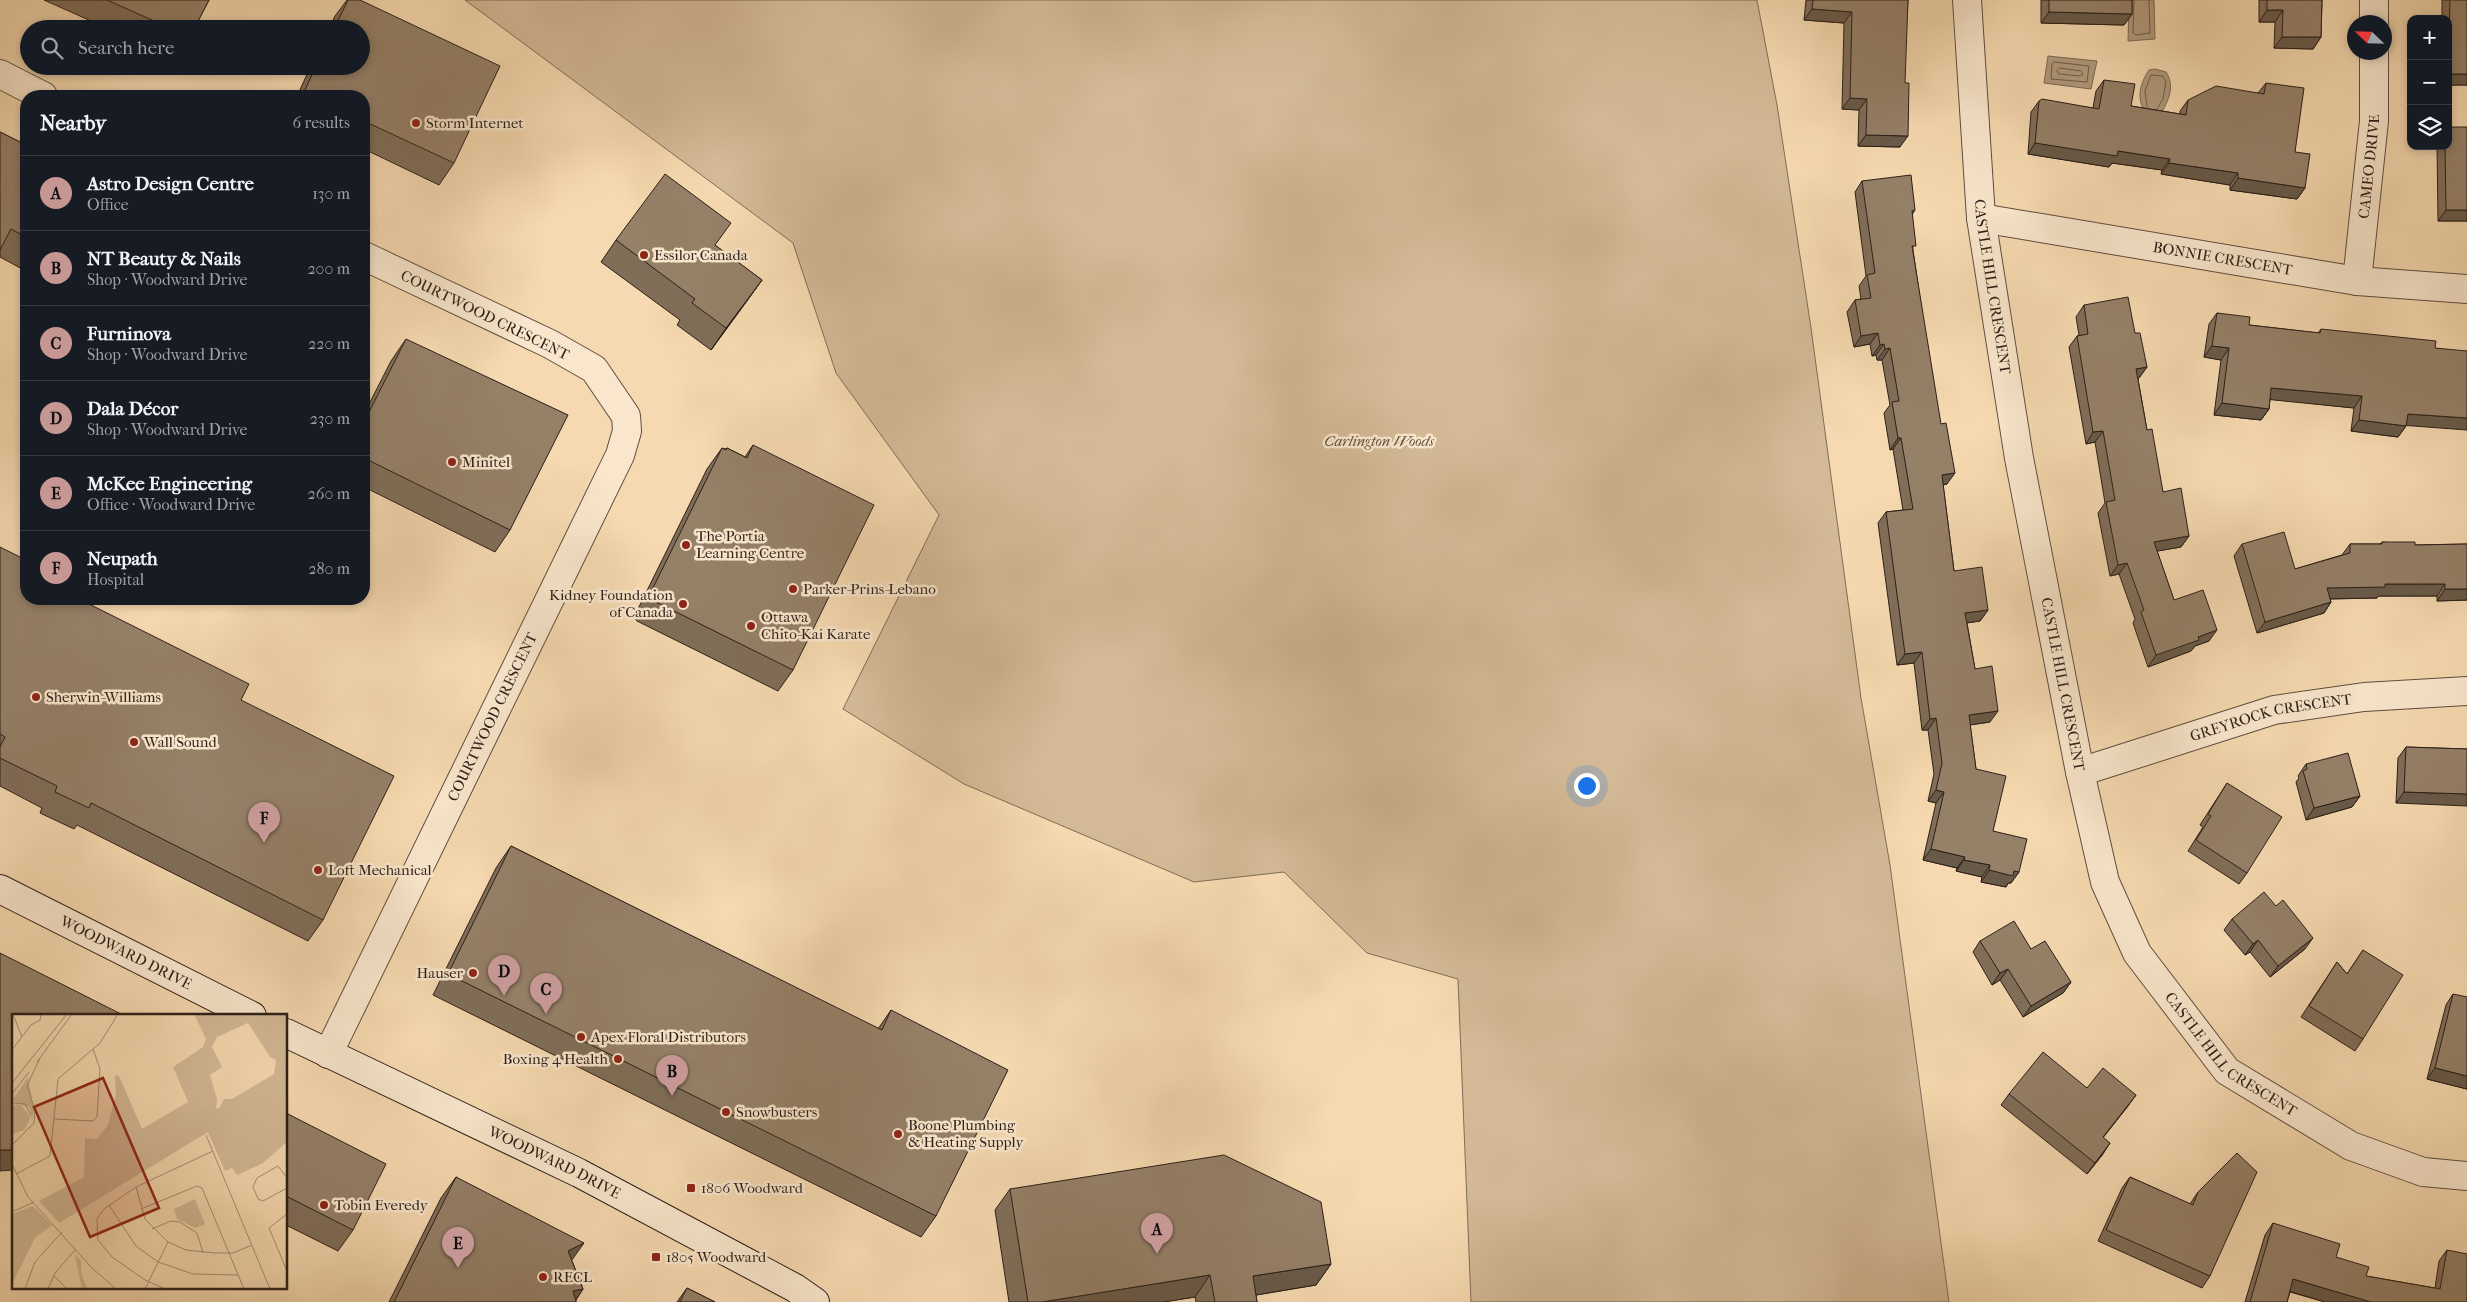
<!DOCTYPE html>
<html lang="en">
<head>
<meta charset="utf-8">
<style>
  :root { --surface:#171b24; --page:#242831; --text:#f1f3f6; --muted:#9ea1a6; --line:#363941; --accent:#c59692 }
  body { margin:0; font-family:"IM FELL French Canon",serif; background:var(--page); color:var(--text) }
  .controls { position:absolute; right:15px; top:15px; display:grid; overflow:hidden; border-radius:10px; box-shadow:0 2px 8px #0003 }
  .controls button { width:45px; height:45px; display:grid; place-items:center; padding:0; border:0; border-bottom:1px solid var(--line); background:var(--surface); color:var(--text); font:25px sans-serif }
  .compass { position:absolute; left:2347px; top:15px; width:45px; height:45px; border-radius:50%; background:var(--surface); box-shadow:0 2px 8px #0003; rotate:293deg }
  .you { position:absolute; left:1586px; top:785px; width:18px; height:18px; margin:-12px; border:4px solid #fff; border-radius:50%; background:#1a73e8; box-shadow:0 0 0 8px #1a73e833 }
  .badge { display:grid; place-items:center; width:32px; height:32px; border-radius:50%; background:var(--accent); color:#111; font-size:16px; font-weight:700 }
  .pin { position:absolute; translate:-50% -41px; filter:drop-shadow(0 1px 2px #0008) }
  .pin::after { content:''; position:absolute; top:26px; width:18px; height:15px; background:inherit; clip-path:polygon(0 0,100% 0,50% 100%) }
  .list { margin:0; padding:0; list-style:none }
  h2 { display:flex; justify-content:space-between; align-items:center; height:65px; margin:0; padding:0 20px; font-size:21px }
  h2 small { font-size:16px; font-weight:400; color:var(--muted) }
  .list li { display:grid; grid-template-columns:32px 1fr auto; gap:15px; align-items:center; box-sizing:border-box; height:75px; padding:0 20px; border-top:1px solid var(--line) }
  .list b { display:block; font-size:19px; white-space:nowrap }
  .list p { margin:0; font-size:16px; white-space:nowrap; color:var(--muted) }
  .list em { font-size:16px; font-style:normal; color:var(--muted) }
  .icon { flex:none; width:28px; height:28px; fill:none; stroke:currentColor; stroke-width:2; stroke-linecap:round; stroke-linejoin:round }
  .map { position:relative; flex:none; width:2467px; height:1302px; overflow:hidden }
  .search { position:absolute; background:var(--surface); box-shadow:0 2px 8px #0003; left:20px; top:20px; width:350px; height:55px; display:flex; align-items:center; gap:12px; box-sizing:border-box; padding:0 18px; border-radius:28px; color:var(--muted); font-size:19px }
  .panel { position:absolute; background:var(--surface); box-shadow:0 2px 8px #0003; left:20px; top:90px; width:350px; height:515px; border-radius:20px }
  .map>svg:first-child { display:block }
  .green { fill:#d3b996; stroke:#7f6c58 }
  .water { fill:#b19a7d; stroke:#7b6955 }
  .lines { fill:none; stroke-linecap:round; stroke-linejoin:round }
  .shore { stroke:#6e5c4b; stroke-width:1 }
  .street-casing { stroke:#5e4e3f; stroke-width:30 }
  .secondary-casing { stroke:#2b1f19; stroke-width:30 }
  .street { stroke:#f9e6cc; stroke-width:28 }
  .secondary { stroke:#f9e6cc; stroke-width:28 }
  .wall { fill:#806e59; stroke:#2b1f19 }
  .shaded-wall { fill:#685a49; stroke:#2b1f19 }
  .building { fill:#958068; stroke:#2b1f19 }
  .poi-dot { fill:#8f2418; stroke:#f9e6cc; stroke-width:2 }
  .labels { text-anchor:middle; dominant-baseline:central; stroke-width:5; stroke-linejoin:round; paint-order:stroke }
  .poi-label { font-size:15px; fill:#2b1f19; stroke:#f9e6cc; text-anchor:start }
  .street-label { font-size:15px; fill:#2b1f19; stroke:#f9e6cc }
  .park-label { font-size:15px; font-style:italic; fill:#5d4d3e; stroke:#f9e6cc }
  .inset-road { fill:none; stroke:#a58f74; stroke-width:1 }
  .view { fill:#8f2418; fill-opacity:0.15; stroke:#8f2418; stroke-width:2.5 }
  .inset-edge { fill:none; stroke:#2b1f19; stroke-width:2.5 }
</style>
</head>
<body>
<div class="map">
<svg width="2467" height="1302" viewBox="0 0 2467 1302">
  <rect width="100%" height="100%" fill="#f6d9b0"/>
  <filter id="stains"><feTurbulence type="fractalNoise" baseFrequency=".004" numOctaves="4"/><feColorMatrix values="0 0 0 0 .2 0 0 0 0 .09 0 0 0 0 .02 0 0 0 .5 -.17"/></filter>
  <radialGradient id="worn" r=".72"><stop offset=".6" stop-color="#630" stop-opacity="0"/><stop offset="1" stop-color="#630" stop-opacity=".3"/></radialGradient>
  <path class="green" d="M465,0H1757L1777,105L1811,328L1861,698L1890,865L1949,1302H1471L1458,979L1367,953L1284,872L1194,882L964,784L843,709L939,515L836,373L793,243Z"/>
  <path class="water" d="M2129,0H2154L2155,39L2128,41Z
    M2048,56L2097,61L2091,89L2044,83Z
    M2155,69L2166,72C2175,86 2169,99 2162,112L2149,118C2136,101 2138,87 2149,70Z"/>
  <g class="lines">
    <path class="shore" d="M2134,0L2133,33L2136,35L2150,33L2149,0
      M2054,62L2089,66L2087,82L2051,79L2052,64Z
      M2060,68L2081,71L2083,74L2080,76L2059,74L2057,71Z
      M2147,107L2145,91L2151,75L2163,76L2166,82L2163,99L2157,109"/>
    <g class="street-casing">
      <g id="street">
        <path id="s1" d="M1967,0L1981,218L2019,458L2080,772L2105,882L2137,953L2227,1071L2351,1146L2423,1172L2467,1176"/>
        <path d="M2374,0V22"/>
        <path d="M0,74L43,96"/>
        <path id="s2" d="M1981,218L2357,281L2467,289"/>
        <path id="s3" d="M2357,281L2374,121V52"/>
        <path id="s4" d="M2080,772L2274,710L2364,697L2467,691"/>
        <path id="s5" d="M328,1054L620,455L627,431L626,416L594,369L550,344L364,256"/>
      </g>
    </g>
    <g class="secondary-casing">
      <g id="secondary">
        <path id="s6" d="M0,889L252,1016"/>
        <path id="s7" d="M286,1033L579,1173L795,1288L815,1302"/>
      </g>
    </g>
    <use href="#street" class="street"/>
    <use href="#secondary" class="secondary"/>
  </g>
  <path class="wall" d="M44,0H209L194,29H109Z
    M347,0H360L454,163L439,185L364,149V96H297L311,66H361V29H329L335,16Z
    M1806,0H1908L1900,147L1858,146L1859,110L1842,109L1844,23L1804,20Z
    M2041,0H2132V14L2124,25L2041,23Z
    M2259,0H2322L2321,37L2313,49L2274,48L2275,22H2259Z
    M2442,0H2467V85H2448V19H2442Z
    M2104,80L2131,106L2180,114V111L2188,100L2258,93L2266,83L2295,152L2305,188L2297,199L2230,190V185L2161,174L2162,170L2112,163L2109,167L2028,154L2031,112L2039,101L2093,108L2096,91Z
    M2467,127V221H2438L2437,146H2448Z
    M0,132L26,145V271L0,257Z
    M1862,181L1915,210L1912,215L1913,250L1947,484L1943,485L1954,571L1988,610L1980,621L1967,623L1975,669L1990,722L1970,725L1976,769L1993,831L2019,872L2011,883H2008L2006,887L1981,882L1982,877L1956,871L1957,868L1923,860L1936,803L1928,801L1934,774L1928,730H1922L1914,663L1897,665L1878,523L1886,512L1903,510L1893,449L1890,450L1884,413L1890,405L1882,360H1877L1876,355L1872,356L1870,344L1854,347L1847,312L1855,300L1861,299L1859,286L1866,276L1855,192Z
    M616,240L716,246L762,280L711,350L677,325L680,320L601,262Z
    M2084,305L2135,333L2147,367L2139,378L2138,379L2147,430L2163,492L2189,536L2181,547L2157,551L2174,600L2209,641L2195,646L2191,651L2148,667L2133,623L2135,619L2119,574L2110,576L2098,513L2105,503L2095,442L2086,444L2069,347L2077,336L2079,335L2076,317Z
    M2217,313L2249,325L2318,333L2321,329L2406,426L2398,437L2351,431L2354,408L2270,399L2269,409L2261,420L2214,415L2221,360L2204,357L2209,324Z
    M406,339L510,530L495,552L364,487V414L391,361Z
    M753,445L793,670L778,691L637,621L634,617L707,469L722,448L725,449L727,448L745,457Z
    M2382,542L2415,545L2467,544V600L2437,601V596H2379L2377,598L2330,599L2331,602L2324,613L2257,633L2234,556L2242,544L2295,569L2342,555L2350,544H2380Z
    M0,547L26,599L241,700L323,920L308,941L77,825L74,829L40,813L42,808L0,786Z
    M2406,747L2467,749L2396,803L2398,758Z
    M2306,764L2360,796L2352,807L2306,820L2296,782L2299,778L2298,776Z
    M2227,783L2247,873L2239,884L2188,851L2203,827L2200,825Z
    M511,846L878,1029L891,1010L936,1216L921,1237L433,995L496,868Z
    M2232,919L2305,949L2270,977L2250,952L2245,955L2224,930Z
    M1980,941L2031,949L2071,982L2063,993L2023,1017L2000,980L1992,985L1973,952Z
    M2363,950V1039L2355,1051L2301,1017L2337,962L2347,974Z
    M2453,994L2467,1089L2427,1079L2446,1005Z
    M2087,1088L2128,1106L2103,1137V1154L2087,1174L2001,1105L2009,1094Z
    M286,1113L353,1230L338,1251L286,1225Z
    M456,1177L572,1261L583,1289L576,1300V1302H389L441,1198Z
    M2130,1177L2190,1204L2198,1192L2210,1276L2202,1288L2098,1241L2122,1188Z
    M1010,1189L1331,1264L1316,1285L1256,1295L1257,1302H1196L1195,1297L1163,1302H1009L995,1210Z
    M2273,1223L2336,1257L2366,1276L2435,1288L2439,1261L2447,1250L2467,1302H2325L2290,1292L2287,1302H2245L2265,1235Z
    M687,1288L715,1302H677Z"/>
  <path class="shaded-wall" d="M1812,9L1852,12L1844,23L1804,20Z
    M2267,10H2283L2275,22H2259Z
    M2049,12L2132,14L2124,25L2041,23Z
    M2282,37H2321L2313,49L2274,48Z
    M2448,74H2467V85H2448Z
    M1850,98L1867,99L1859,110L1842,109Z
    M1866,135L1908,136L1900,147L1858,146Z
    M2035,143L2118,151L2170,159L2162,170L2112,163L2109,167L2028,154Z
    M2169,163L2238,173L2230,185L2161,174Z
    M2238,178L2305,188L2297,199L2230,190Z
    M2446,210H2467V221H2438Z
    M762,280L747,301L711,350L726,328Z
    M1878,333L1870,344L1854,347L1861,336Z
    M1884,344L1876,355L1872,356L1880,345Z
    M2212,346L2229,348L2221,360L2204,357Z
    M1890,348L1882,360H1877L1885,349Z
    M2147,367L2139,378L2128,380L2136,369Z
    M2271,388L2362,396L2354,408L2264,399Z
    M2222,403L2269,409L2261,420L2214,415Z
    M2408,414L2467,418V430L2400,425Z
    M2359,420L2406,426L2398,437L2351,431Z
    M2103,431L2095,442L2086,444L2093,432Z
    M1898,438H1901L1893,449L1890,450Z
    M1955,473L1947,484L1934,486L1942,475Z
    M2189,536L2181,547L2146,553L2154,542Z
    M2127,563L2119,574L2110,576L2118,565Z
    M2385,584H2445L2437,596H2379L2377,598L2319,599L2327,588Z
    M2445,589H2467V600L2437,601Z
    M2331,602L2324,613L2257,633L2265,622Z
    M1988,610L1980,621L1957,624L1965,613Z
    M2217,630L2209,641L2195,646L2191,651L2148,667L2156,655L2198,637Z
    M1922,652L1914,663L1897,665L1905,654Z
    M1998,711L1990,722L1961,726L1969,715Z
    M1936,718L1928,730H1922L1930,719Z
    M1936,790L1944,792L1936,803L1928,801Z
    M2404,792L2467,794V806L2396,803Z
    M2360,796L2352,807L2306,820L2314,808Z
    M1931,849L1965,857L1957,868L1923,860Z
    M1964,860L1990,865L1982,877L1956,871Z
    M1989,870L2014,871L2019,872L2011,883H2008L2006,887L1981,882Z
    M2313,938L2305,949L2270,977L2278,966Z
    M2258,940L2250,952L2245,955L2253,944Z
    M2008,969L2000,980L1992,985L2000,973Z
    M2071,982L2063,993L2023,1017L2031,1006Z
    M2435,1068L2467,1076V1089L2427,1079Z
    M2136,1095L2128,1106L2095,1148L2103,1137Z
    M2110,1143L2103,1154L2087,1174L2095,1163Z
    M0,1150H14V1170L0,1171Z
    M584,1243L569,1264L568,1251Z
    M1331,1264L1316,1285L1238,1298L1253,1276Z
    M1210,1275L1195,1297L1163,1302H1042Z
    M2293,1279L2371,1302H2325L2285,1290Z
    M583,1289L574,1302L573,1291Z"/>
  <path class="building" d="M107,0H209L194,29H172Z
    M348,0H360L500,66L454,163L364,121V96H313L304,92L316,66H361V29H334Z
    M1813,0H1908L1905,83H1909L1908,136L1866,135L1867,99L1850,98L1852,12L1812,9Z
    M2049,0H2132V14L2049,12Z
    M2267,0H2322L2321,37H2282L2283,10H2267Z
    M2450,0H2467V74H2448V34H2449Z
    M2104,80L2135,84L2131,106L2186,115L2188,100L2216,86L2264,94L2266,83L2304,88L2295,152L2310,154L2305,188L2238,178V173L2169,163L2170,159L2118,151L2117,156L2035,143L2039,101L2042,99L2099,109Z
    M2448,127H2467V210H2446L2445,146H2448Z
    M0,132L26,145V237L11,229L0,250Z
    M665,174L731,223L715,245L762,280L726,328L692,303L695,299L616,240Z
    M1911,175L1915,210L1912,211L1916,246H1912L1941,424L1946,423L1955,473L1942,475L1954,571L1982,567L1988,610L1965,613L1975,669L1992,666L1998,711L1969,715L1976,769L2006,776L1993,831L2027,839L2019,872L2014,871L2013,876L1989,870L1990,865L1964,860L1965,857L1931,849L1944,792L1936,790L1942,763L1936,718L1930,719L1922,652L1905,654L1886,512L1913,509L1901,438H1898L1892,402L1899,401L1890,348L1885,349L1884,344L1880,345L1878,333L1861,336L1855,300L1871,298L1867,275L1875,273L1862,181Z
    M2128,297L2135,333H2140L2147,367L2136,369L2147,430L2152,429L2163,492L2181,488L2189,536L2154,542L2174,600L2203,590L2217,630L2198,637L2199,640L2156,655L2141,612L2144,610L2127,563L2118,565L2106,502L2115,500L2103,431L2093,432L2077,336L2088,334L2084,305Z
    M2217,313L2250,317L2249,325L2320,333L2321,329L2436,341L2435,348L2467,351V418L2408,414L2406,426L2359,420L2362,396L2271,388L2269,409L2222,403L2229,348L2212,346Z
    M406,339L568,415L510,530L364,458V422Z
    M753,445L874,505L793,670L652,600L649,596L722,448L726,450L727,448L747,458Z
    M2284,532L2295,569L2350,553V544H2382V542H2415V545L2467,544V589H2445V584H2385V587L2327,588L2331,602L2265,622L2242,544Z
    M0,547L26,560V599H79L249,684L241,700L394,776L323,920L91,803L89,808L55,792L57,786L0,758V747L5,737L0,734Z
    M2406,747L2467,749V794L2404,792Z
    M2348,753L2360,796L2314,808L2303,771L2307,769L2306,764Z
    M2227,783L2282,817L2247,873L2196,840L2211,816L2208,814Z
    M511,846L882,1030L891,1010L1008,1070L936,1216L448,974Z
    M2264,892L2276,906L2283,900L2313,938L2278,966L2258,940L2253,944L2232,919Z
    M2014,921L2031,949L2045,941L2071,982L2031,1006L2008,969L2000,973L1980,941Z
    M2363,950L2403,975L2363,1039L2309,1006L2337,962L2347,974Z
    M0,953L125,1016H14V1150H0Z
    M2453,994L2467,997V1076L2435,1068Z
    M2043,1052L2087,1088L2103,1068L2136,1095L2103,1137L2110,1143L2095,1163L2009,1094Z
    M286,1113L386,1164L353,1230L286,1196Z
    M2237,1153L2257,1172L2210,1276L2106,1230L2130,1177L2193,1205L2198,1192Z
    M1224,1155L1321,1202L1331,1264L1253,1276L1257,1302H1215L1210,1275L1042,1302H1028L1010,1189Z
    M456,1177L584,1243L568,1251L583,1289L573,1291L576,1302H394Z
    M2273,1223L2340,1244L2336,1257L2369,1267L2366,1276L2440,1289L2447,1250L2467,1254V1302H2371L2293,1279L2287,1302H2250Z
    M687,1288L715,1302H680Z"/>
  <g class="poi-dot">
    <circle cx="416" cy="123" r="5"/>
    <circle cx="644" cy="255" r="5"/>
    <circle cx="452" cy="462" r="5"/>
    <circle cx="686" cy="545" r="5"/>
    <circle cx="793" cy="589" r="5"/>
    <circle cx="683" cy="604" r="5"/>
    <circle cx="751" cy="626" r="5"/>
    <circle cx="36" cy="697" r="5"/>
    <circle cx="134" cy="742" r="5"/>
    <circle cx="318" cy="870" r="5"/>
    <circle cx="473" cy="973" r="5"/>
    <circle cx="581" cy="1037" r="5"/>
    <circle cx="618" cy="1059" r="5"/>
    <circle cx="726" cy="1112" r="5"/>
    <circle cx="898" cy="1134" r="5"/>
    <rect x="686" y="1183" width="10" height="10" rx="2.5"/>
    <circle cx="324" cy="1205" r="5"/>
    <rect x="651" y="1252" width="10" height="10" rx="2.5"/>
    <circle cx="543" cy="1277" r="5"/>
  </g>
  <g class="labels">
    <g class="poi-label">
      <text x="426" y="123">Storm Internet</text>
      <text x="654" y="255">Essilor Canada</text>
      <text x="462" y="462">Minitel</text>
      <text x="696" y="536">The Portia<tspan x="696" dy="17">Learning Centre</tspan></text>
      <text x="803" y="589">Parker-Prins-Lebano</text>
      <text x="673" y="595" text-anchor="end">Kidney Foundation<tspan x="673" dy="17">of Canada</tspan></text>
      <text x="761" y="617">Ottawa<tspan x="761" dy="17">Chito-Kai Karate</tspan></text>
      <text x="46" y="697">Sherwin-Williams</text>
      <text x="144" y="742">Wall Sound</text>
      <text x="328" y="870">Loft Mechanical</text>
      <text x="463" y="973" text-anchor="end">Hauser</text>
      <text x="591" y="1037">Apex Floral Distributors</text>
      <text x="608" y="1059" text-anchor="end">Boxing 4 Health</text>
      <text x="736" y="1112">Snowbusters</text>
      <text x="908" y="1125">Boone Plumbing<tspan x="908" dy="17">&amp; Heating Supply</tspan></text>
      <text x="701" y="1188">1806 Woodward</text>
      <text x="334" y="1205">Tobin Everedy</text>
      <text x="666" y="1257">1805 Woodward</text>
      <text x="553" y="1277">RECL</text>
    </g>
    <g class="street-label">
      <text stroke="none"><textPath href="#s3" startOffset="115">CAMEO DRIVE</textPath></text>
      <text stroke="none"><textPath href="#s2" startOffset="245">BONNIE CRESCENT</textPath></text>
      <text stroke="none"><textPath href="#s1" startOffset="288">CASTLE HILL CRESCENT</textPath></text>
      <text transform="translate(485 315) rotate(26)">COURTWOOD CRESCENT</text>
      <text stroke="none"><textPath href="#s1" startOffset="692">CASTLE HILL CRESCENT</textPath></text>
      <text stroke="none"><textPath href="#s5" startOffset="375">COURTWOOD CRESCENT</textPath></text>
      <text stroke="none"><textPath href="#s4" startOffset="199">GREYROCK CRESCENT</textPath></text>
      <text stroke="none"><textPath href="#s6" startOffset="141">WOODWARD DRIVE</textPath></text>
      <text stroke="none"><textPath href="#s1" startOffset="1112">CASTLE HILL CRESCENT</textPath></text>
      <text stroke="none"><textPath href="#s7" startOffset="298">WOODWARD DRIVE</textPath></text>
    </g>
    <g class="park-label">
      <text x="1379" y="441">Carlington Woods</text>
    </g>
  </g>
  <g transform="translate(12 1014)">
    <rect width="275" height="275" fill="#f6d9b0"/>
    <path d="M182,0H275V128L251,149L225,161L220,154L213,157L196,118L47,209L27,187L72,163L73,124L85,125L96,111L104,80L103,61L107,62L130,115L176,88L161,53L191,33L194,25ZM236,9L258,43L264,46L262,60L220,85H212L207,95L204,94L205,85L198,61L210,53L200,33L205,23ZM16,63L22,95L20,107L18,94L0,87ZM8,90L18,102L17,107L12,116L0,120V91ZM183,185L193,210L183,214L165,205L162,195ZM21,192L40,211L23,224L0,270V200ZM63,241L69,246V258L75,275H70Z" fill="#d3b996" fill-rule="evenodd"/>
    <path class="inset-road" d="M1,0L10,23M0,36L19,11L28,6L29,0M25,48L60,0M0,69L55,0M0,80L17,58M0,89L13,90L19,101M43,105L81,107L85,103L88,55L81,35M194,121L258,275M0,131L22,109L23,96L15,72L28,44M0,150L16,183L80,254L104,275M4,160L38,142L46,65L88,29L106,0M275,164L266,152L245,164L241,173L246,185L251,187L275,174M124,173L133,205L156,228L174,236L203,239H221L240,231M97,191L124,232L146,248L181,260L226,261M129,195L185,172L190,174L232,275M0,198L22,188M275,200L257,214L275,257M140,215L159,207L168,208L185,219L191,239M42,262L55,275M13,275L23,248L50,218M36,275L43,259L63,236M133,275L156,228M153,275L133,266L100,243L86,226L85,205L92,195L124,173L201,137"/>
    <path class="view" d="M91,64L147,194L78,223L22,93Z"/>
    <rect width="275" height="275" class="inset-edge"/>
  </g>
  <rect width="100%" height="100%" filter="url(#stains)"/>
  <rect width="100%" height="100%" fill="url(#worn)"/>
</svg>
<div class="controls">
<button>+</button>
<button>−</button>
<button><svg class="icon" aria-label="layers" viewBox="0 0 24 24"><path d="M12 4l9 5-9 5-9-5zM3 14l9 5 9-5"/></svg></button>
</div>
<svg class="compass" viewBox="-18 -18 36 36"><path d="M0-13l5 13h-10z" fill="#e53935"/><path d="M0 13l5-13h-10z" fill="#9ea1a6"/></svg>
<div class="you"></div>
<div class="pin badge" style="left:1157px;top:1254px">A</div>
<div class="pin badge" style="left:672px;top:1096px">B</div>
<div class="pin badge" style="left:546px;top:1014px">C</div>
<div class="pin badge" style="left:504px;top:996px">D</div>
<div class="pin badge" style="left:458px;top:1268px">E</div>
<div class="pin badge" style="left:264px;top:843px">F</div>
<div class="search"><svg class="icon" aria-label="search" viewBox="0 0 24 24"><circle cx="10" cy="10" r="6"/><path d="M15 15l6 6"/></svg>Search here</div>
<section class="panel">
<h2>Nearby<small>6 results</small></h2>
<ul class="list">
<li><span class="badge">A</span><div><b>Astro Design Centre</b><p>Office</p></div><em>130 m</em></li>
<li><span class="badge">B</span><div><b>NT Beauty &amp; Nails</b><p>Shop · Woodward Drive</p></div><em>200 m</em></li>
<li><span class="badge">C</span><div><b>Furninova</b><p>Shop · Woodward Drive</p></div><em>220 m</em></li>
<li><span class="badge">D</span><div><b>Dala Décor</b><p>Shop · Woodward Drive</p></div><em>230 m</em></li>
<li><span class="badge">E</span><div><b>McKee Engineering</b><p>Office · Woodward Drive</p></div><em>260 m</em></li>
<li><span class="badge">F</span><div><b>Neupath</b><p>Hospital</p></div><em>280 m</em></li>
</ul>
</section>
</div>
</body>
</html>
